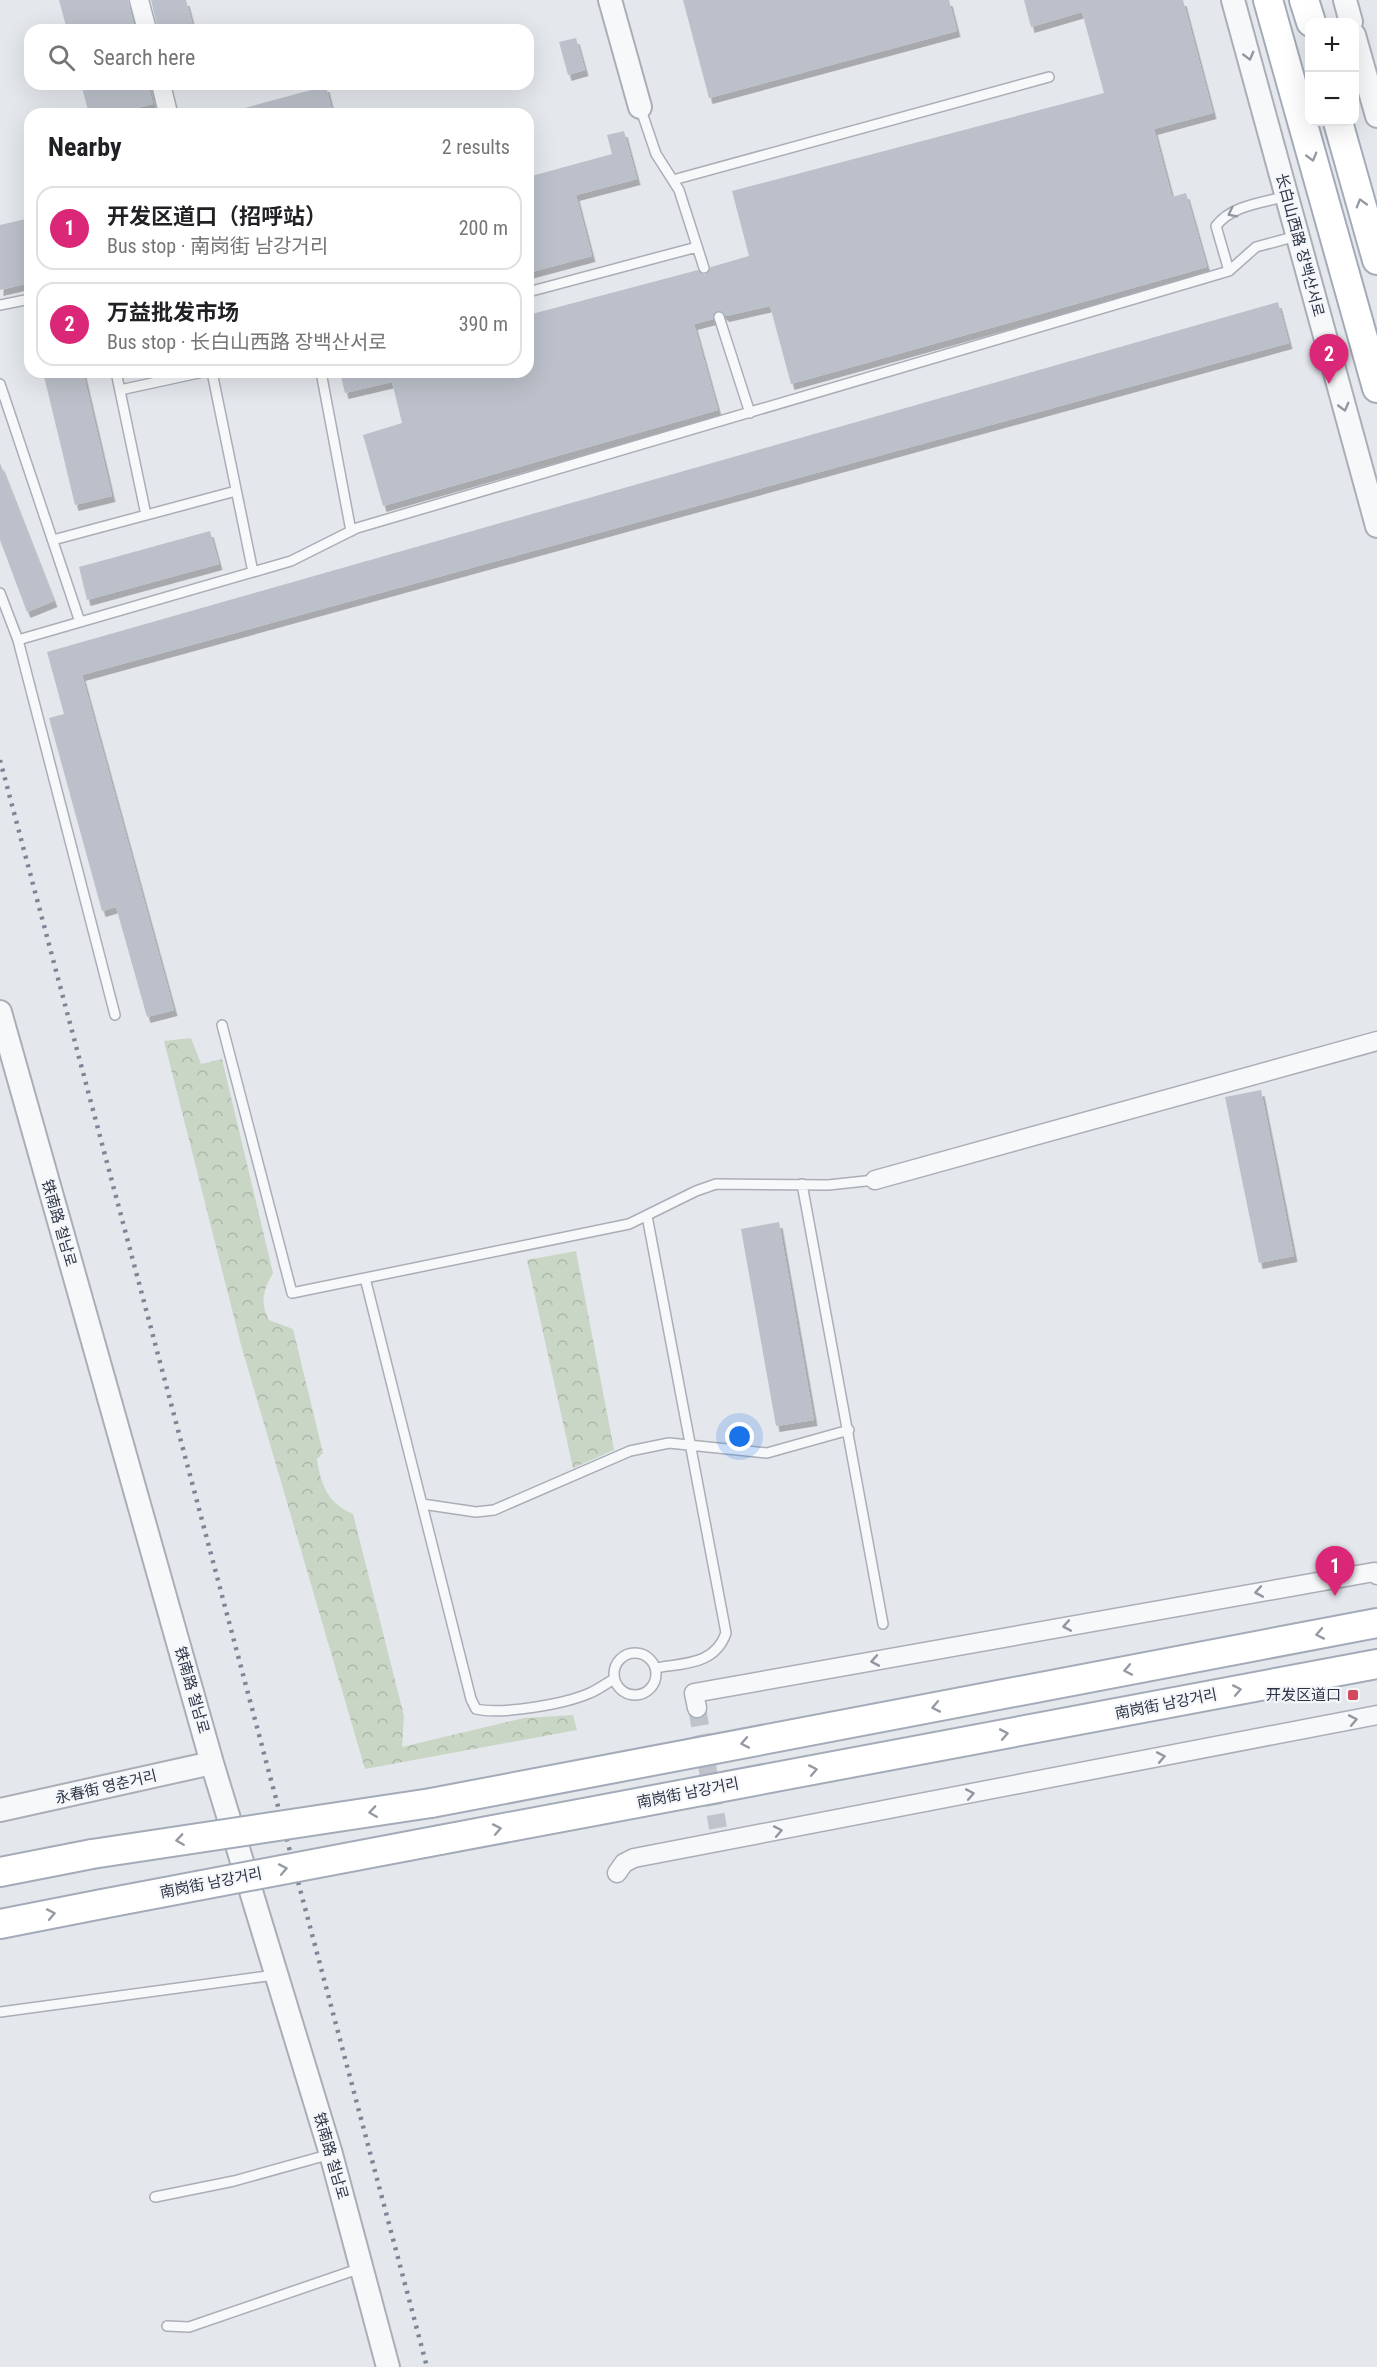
<!DOCTYPE html>
<html lang="en">
<head>
<meta charset="utf-8">
<style>
  :root { --surface:#fff; --page:#f2f2f2; --text:#202124; --muted:#757577; --line:#e0e0e0; --accent:#db2777 }
  body { margin:0; font-family:"Roboto Condensed","Noto Sans SC","Noto Sans KR",sans-serif; background:var(--page); color:var(--text) }
  .controls { position:absolute; right:18px; top:18px; display:grid; overflow:hidden; border-radius:12px; box-shadow:0 6px 24px #0002 }
  .controls button { width:54px; height:54px; display:grid; place-items:center; padding:0; border:0; border-bottom:2px solid var(--line); background:var(--surface); color:var(--text); font:30px sans-serif }
  .you { position:absolute; left:740px; top:1437px; width:21px; height:21px; margin:-15px; border:4px solid #fff; border-radius:50%; background:#1a73e8; box-shadow:0 0 0 9px #1a73e833 }
  .badge { display:grid; place-items:center; width:39px; height:39px; border-radius:50%; background:var(--accent); color:#fff; font-size:20px; font-weight:700 }
  .pin { position:absolute; translate:-50% -50px; filter:drop-shadow(0 2px 3px #0008) }
  .pin::after { content:''; position:absolute; top:32px; width:21px; height:18px; background:inherit; clip-path:polygon(0 0,100% 0,50% 100%) }
  .list { margin:0; padding:0; list-style:none }
  h2 { display:flex; justify-content:space-between; align-items:center; height:78px; margin:0; padding:0 24px; font-size:26px }
  h2 small { font-size:20px; font-weight:400; color:var(--muted) }
  .list li { display:grid; grid-template-columns:39px 1fr auto; gap:18px; align-items:center; box-sizing:border-box; height:84px; margin:0 12px 12px; padding:0 12px; border:2px solid var(--line); border-radius:18px }
  .list b { display:block; font-size:22px; white-space:nowrap }
  .list p { margin:0; font-size:20px; white-space:nowrap; color:var(--muted) }
  .list em { font-size:20px; font-style:normal; color:var(--muted) }
  .icon { flex:none; width:33px; height:33px; fill:none; stroke:currentColor; stroke-width:2; stroke-linecap:round; stroke-linejoin:round }
  .map { position:relative; flex:none; width:1377px; height:2367px; overflow:hidden }
  .search { position:absolute; background:var(--surface); box-shadow:0 6px 24px #0002; left:24px; top:24px; width:510px; height:66px; display:flex; align-items:center; gap:15px; box-sizing:border-box; padding:0 21px; border-radius:18px; color:var(--muted); font-size:22px }
  .panel { position:absolute; background:var(--surface); box-shadow:0 6px 24px #0002; left:24px; top:108px; width:510px; height:270px; border-radius:18px }
  .map>svg:first-child { display:block }
  .forest { fill:url(#forest-crowns) }
  .building { fill:#bbc0ca; filter:url(#shadow) }
  .lines { fill:none; stroke-linecap:round; stroke-linejoin:round }
  .minor-tunnel { stroke:#bfc3cb; stroke-width:18; stroke-dasharray:18 9; stroke-linecap:butt }
  .service-casing { stroke:#a9aeb7; stroke-width:12 }
  .minor-casing { stroke:#a9aeb7; stroke-width:21 }
  .tertiary-casing { stroke:#a9aeb7; stroke-width:26 }
  .primary-casing { stroke:#a3abb8; stroke-width:32 }
  .service { stroke:#f7f8fa; stroke-width:9 }
  .minor { stroke:#f7f8fa; stroke-width:18 }
  .tertiary { stroke:#f7f8fa; stroke-width:22 }
  .primary { stroke:#fff; stroke-width:28 }
  .rail { stroke:#7d8696; stroke-width:4.5; stroke-dasharray:3 6; stroke-linecap:butt }
  .primary-bridge-casing { stroke:#a3abb8; stroke-width:32; stroke-linecap:butt }
  .primary-bridge { stroke:#fff; stroke-width:28 }
  .oneway { stroke:#9196a0 }
  .oneway2 { stroke:#959aa2 }
  .poi-dot { fill:#d1495b; stroke:#f4f6f9; stroke-width:2 }
  .labels { text-anchor:middle; dominant-baseline:central; stroke-width:4.5; stroke-linejoin:round; paint-order:stroke }
  .street-label { font-size:15px; fill:#2b3445; stroke:#f4f6f9 }
  .poi-label { font-size:15px; fill:#2b3445; stroke:#f4f6f9; text-anchor:end }
</style>
</head>
<body>
<div class="map">
<svg width="1377" height="2367" viewBox="0 0 1377 2367">
  <defs>
    <pattern id="forest-crowns" width="20" height="18" patternUnits="userSpaceOnUse" patternTransform="scale(1.5)"><rect width="20" height="18" fill="#c9d6c5"/><path d="M2 6a3 3 0 1 1 6 0M12 15a3 3 0 1 1 6 0" fill="none" stroke="#adb8ab"/></pattern>
    <filter id="shadow"><feDropShadow dx="3.5" dy="6" stdDeviation="0" flood-color="#0004"/></filter>
  </defs>
  <rect width="100%" height="100%" fill="#e4e7ec"/>
  <path class="forest" d="M191,1038L201,1064L222,1059L273,1273C264,1289 259,1302 269,1320L293,1329L323,1453L317,1459C321,1486 328,1503 353,1514L404,1716L402,1747L524,1718L573,1715L577,1730L365,1769L241,1345L164,1041Z
    M576,1251L614,1450L573,1468L527,1260Z"/>
  <path class="building" d="M59,0H128L135,30H67Z
    M151,0H186L194,30H158Z
    M683,0H949L957,31L709,98Z
    M1024,0H1183L1213,113L1154,129L1172,197L1186,193L1207,267L791,384L770,306L726,316L718,310L714,313L713,319L694,324L718,410L383,506L363,435L402,423L392,382L345,393L340,372H528V315L698,270L705,275L711,267L749,256L732,191L1104,93L1082,12L1031,27Z
    M576,38L585,70L568,75L559,42Z
    M81,84H148L153,104L113,114H89Z
    M326,86L333,114H242L241,109Z
    M624,131L637,179L576,195L592,256L528,273V177L612,154L607,135Z
    M30,218V283L0,290V225Z
    M1278,302L1289,343L82,675L174,1010L147,1017L116,907L102,911L49,718L64,714L47,652Z
    M43,372H83L112,496L75,505Z
    M0,463L54,601L27,612L0,540Z
    M210,531L219,564L87,600L79,567Z
    M1261,1090L1294,1256L1259,1263L1225,1097Z
    M779,1222L814,1420L776,1426L741,1229Z"/>
  <g class="lines">
    <path class="minor-tunnel" d="M697,1708L718,1828"/>
    <g class="service-casing">
      <path id="service" d="M640,107L656,154L679,190L704,268
        M673,180L1049,77
        M1229,271L1216,226C1232,205 1262,203 1287,196
        M528,292L697,247
        M0,305L30,299
        M719,317L750,413
        M116,372L146,515
        M212,372L253,572
        M321,372L351,531
        M0,384L80,622
        M120,390L203,372
        M53,540L236,491
        M0,593L18,640L115,1015
        M18,640L291,561L357,528L1229,271L1256,247L1297,236
        M222,1025L292,1293L629,1224L696,1191L716,1184L828,1185L875,1180
        M802,1184L883,1624
        M647,1216L726,1633C715,1665 684,1663 655,1668
        M365,1278L471,1699L476,1709C502,1715 565,1704 590,1693C599,1689 607,1683 614,1679
        M422,1504L476,1512L494,1510L630,1451L669,1443L767,1453L849,1430
        M614 1674a21 21 0 1 1 42 0a21 21 0 1 1-42 0Z
        M0,2012L275,1975
        M155,2197L234,2181L331,2154
        M167,2326L189,2327L361,2268"/>
    </g>
    <g class="minor-casing">
      <path id="minor" d="M139,0L147,30
        M161,84L167,109
        M875,1180L1377,1041
        M697,1708L694,1693L1374,1572L1377,1575
        M617,1873L624,1863L634,1858L1377,1715"/>
    </g>
    <g class="tertiary-casing">
      <path id="tertiary" d="M610,0L640,107
        M1233,0L1377,526
        M1345,0L1351,22
        M1354,35L1377,116
        M0,1012L212,1763L331,2154L388,2367
        M0,1810L212,1763"/>
    </g>
    <g class="primary-casing">
      <path id="primary" d="M1268,0L1377,388
        M1304,0L1311,22
        M1338,122L1377,260
        M431,1803L1377,1623
        M440,1840L1377,1664
        M0,1872L92,1854
        M0,1924L102,1904"/>
    </g>
    <use href="#service" class="service"/>
    <use href="#minor" class="minor"/>
    <use href="#tertiary" class="tertiary"/>
    <use href="#primary" class="primary"/>
    <path class="rail" d="M0,760L427,2367"/>
    <g class="primary-bridge-casing">
      <path id="primary-bridge" d="M92,1854L431,1803
        M102,1904L440,1840"/>
    </g>
    <use href="#primary-bridge" class="primary-bridge"/>
  </g>
  <defs><path id="oneway-chevron" d="M-2-3.5L2.5 0L-2 3.5" fill="none" stroke-width="1.6" stroke-linecap="round" stroke-linejoin="round" transform="scale(1.5)"/></defs>
  <g class="oneway">
    <use href="#oneway-chevron" transform="translate(1249 56) rotate(75)"/>
    <use href="#oneway-chevron" transform="translate(1232 213) rotate(153)"/>
    <use href="#oneway-chevron" transform="translate(1344 407) rotate(75)"/>
    <use href="#oneway-chevron" transform="translate(1259 1592) rotate(170)"/>
    <use href="#oneway-chevron" transform="translate(1067 1626) rotate(170)"/>
    <use href="#oneway-chevron" transform="translate(875 1661) rotate(170)"/>
    <use href="#oneway-chevron" transform="translate(1353 1720) rotate(-11)"/>
    <use href="#oneway-chevron" transform="translate(1161 1757) rotate(-11)"/>
    <use href="#oneway-chevron" transform="translate(970 1794) rotate(-11)"/>
    <use href="#oneway-chevron" transform="translate(778 1831) rotate(-11)"/>
  </g>
  <g class="oneway2">
    <use href="#oneway-chevron" transform="translate(1312 157) rotate(74)"/>
    <use href="#oneway-chevron" transform="translate(1361 203) rotate(-106)"/>
    <use href="#oneway-chevron" transform="translate(1320 1634) rotate(169)"/>
    <use href="#oneway-chevron" transform="translate(1128 1670) rotate(169)"/>
    <use href="#oneway-chevron" transform="translate(1237 1690) rotate(-11)"/>
    <use href="#oneway-chevron" transform="translate(936 1707) rotate(169)"/>
    <use href="#oneway-chevron" transform="translate(1004 1734) rotate(-11)"/>
    <use href="#oneway-chevron" transform="translate(745 1743) rotate(169)"/>
    <use href="#oneway-chevron" transform="translate(813 1770) rotate(-11)"/>
    <use href="#oneway-chevron" transform="translate(373 1812) rotate(172)"/>
    <use href="#oneway-chevron" transform="translate(497 1829) rotate(-11)"/>
    <use href="#oneway-chevron" transform="translate(180 1840) rotate(172)"/>
    <use href="#oneway-chevron" transform="translate(283 1869) rotate(-11)"/>
    <use href="#oneway-chevron" transform="translate(51 1914) rotate(-11)"/>
  </g>
  <rect class="poi-dot" x="1347" y="1689" width="12" height="12" rx="3"/>
  <g class="labels">
    <g class="street-label">
      <text transform="translate(1300 245) rotate(75)">长白山西路 장백산서로</text>
      <text transform="translate(59 1223) rotate(74)">铁南路 철남로</text>
      <text transform="translate(192 1690) rotate(74)">铁南路 철남로</text>
      <text transform="translate(1166 1704) rotate(-11)">南岗街 남강거리</text>
      <text transform="translate(106 1787) rotate(-13)">永春街 영춘거리</text>
      <text transform="translate(688 1793) rotate(-11)">南岗街 남강거리</text>
      <text transform="translate(211 1883) rotate(-11)">南岗街 남강거리</text>
      <text transform="translate(331 2156) rotate(74)">铁南路 철남로</text>
    </g>
    <g class="poi-label">
      <text x="1341" y="1695">开发区道口</text>
    </g>
  </g>
</svg>
<div class="controls">
<button>+</button>
<button>−</button>
</div>
<div class="you"></div>
<div class="pin badge" style="left:1335px;top:1596px">1</div>
<div class="pin badge" style="left:1329px;top:384px">2</div>
<div class="search"><svg class="icon" aria-label="search" viewBox="0 0 24 24"><circle cx="10" cy="10" r="6"/><path d="M15 15l6 6"/></svg>Search here</div>
<section class="panel">
<h2>Nearby<small>2 results</small></h2>
<ul class="list">
<li><span class="badge">1</span><div><b>开发区道口（招呼站）</b><p>Bus stop · 南岗街 남강거리</p></div><em>200 m</em></li>
<li><span class="badge">2</span><div><b>万益批发市场</b><p>Bus stop · 长白山西路 장백산서로</p></div><em>390 m</em></li>
</ul>
</section>
</div>
</body>
</html>
